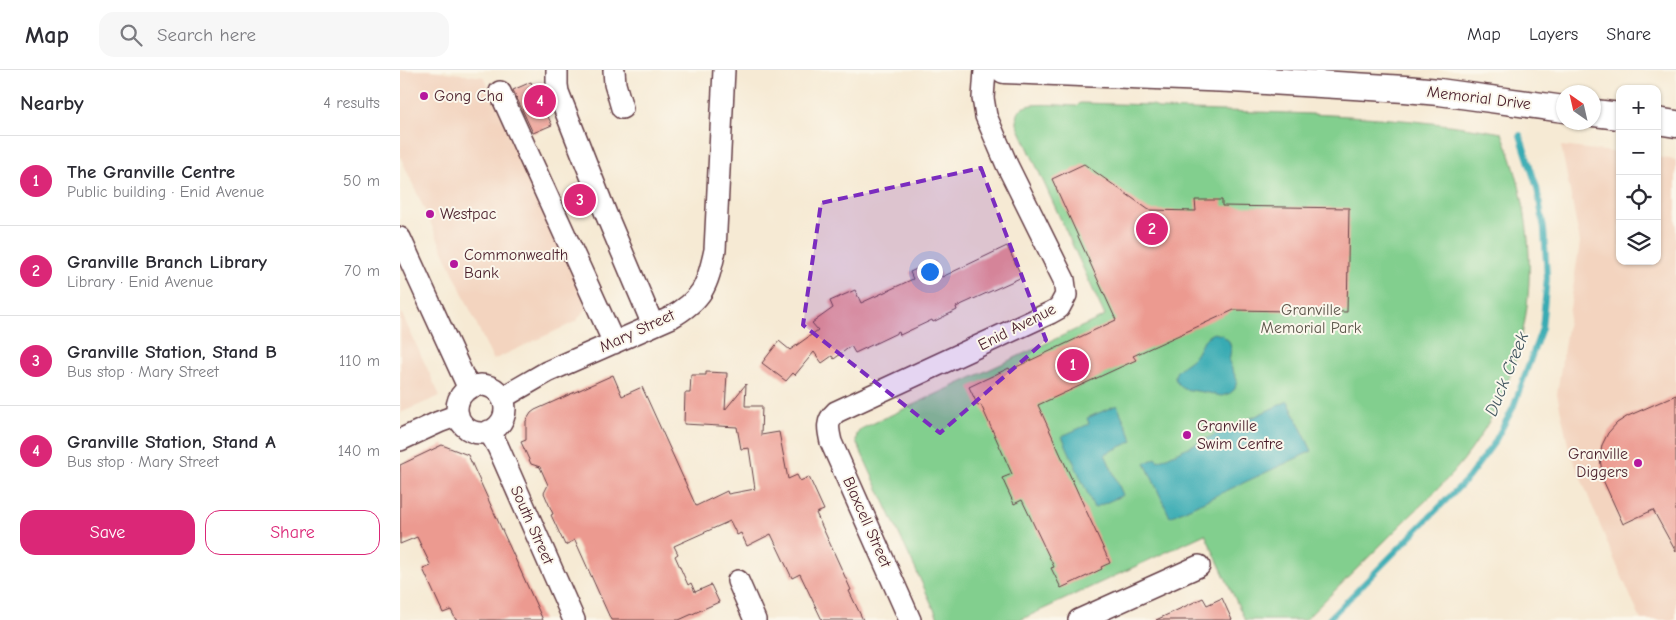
<!DOCTYPE html>
<html lang="en">
<head>
<meta charset="utf-8">
<style>
  :root { --surface:#fff; --page:#f7f7f7; --text:#2b2b33; --muted:#7c7c81; --line:#e1e1e2; --accent:#db2777 }
  body { margin:0; font-family:"Comic Neue",sans-serif; background:var(--page); color:var(--text) }
  .controls { position:absolute; right:15px; top:15px; display:grid; overflow:hidden; border-radius:10px; box-shadow:0 1px 4px #0004 }
  .controls button { width:45px; height:45px; display:grid; place-items:center; padding:0; border:0; border-bottom:1px solid var(--line); background:var(--surface); color:var(--text); font:25px sans-serif }
  .compass { position:absolute; left:1156px; top:15px; width:45px; height:45px; border-radius:50%; background:var(--surface); box-shadow:0 1px 4px #0004; rotate:326deg }
  .you { position:absolute; left:529px; top:201px; width:18px; height:18px; margin:-12px; border:4px solid #fff; border-radius:50%; background:#1a73e8; box-shadow:0 0 0 8px #1a73e833 }
  .badge { display:grid; place-items:center; width:32px; height:32px; border-radius:50%; background:var(--accent); color:#fff; font-size:16px; font-weight:700 }
  .pin { position:absolute; translate:-50% -50%; border:2px solid #fff; box-shadow:0 1px 5px #0006 }
  .list { margin:0; padding:0; list-style:none }
  h2 { display:flex; justify-content:space-between; align-items:center; height:65px; margin:0; padding:0 20px; font-size:21px }
  h2 small { font-size:16px; font-weight:400; color:var(--muted) }
  .list li { display:grid; grid-template-columns:32px 1fr auto; gap:15px; align-items:center; box-sizing:border-box; height:90px; padding:0 20px; border-top:1px solid var(--line) }
  .list b { display:block; font-size:19px; white-space:nowrap }
  .list p { margin:0; font-size:16px; white-space:nowrap; color:var(--muted) }
  .list em { font-size:16px; font-style:normal; color:var(--muted) }
  .actions { display:flex; gap:10px; padding:15px 20px }
  .actions a { flex:1; padding:11px 0; border:1px solid var(--accent); border-radius:15px; text-align:center; font-size:18px; color:var(--accent) }
  .actions .main { background:var(--accent); color:#fff }
  .icon { flex:none; width:28px; height:28px; fill:none; stroke:currentColor; stroke-width:2; stroke-linecap:round; stroke-linejoin:round }
  .map { position:relative; flex:none; width:1276px; height:550px; overflow:hidden }
  header { display:flex; align-items:center; gap:30px; box-sizing:border-box; height:70px; padding:0 25px; background:var(--surface); border-bottom:1px solid var(--line) }
  header strong { font-size:24px }
  nav { display:flex; gap:28px; margin-inline-start:auto; font-size:18px }
  .search { width:350px; height:45px; background:var(--page); display:flex; align-items:center; gap:12px; box-sizing:border-box; padding:0 18px; border-radius:15px; color:var(--muted); font-size:19px }
  main { display:flex }
  aside { flex:1; background:var(--surface) }
  .map>svg:first-child { display:block }
  .built { fill:#f3d4bf }
  .green { fill:#82cf8e; stroke:#66775c }
  .water { fill:#39abb3; stroke:#42656f }
  .lines { fill:none; stroke-linecap:round; stroke-linejoin:round }
  .stream { stroke:#39abb3; stroke-width:6 }
  .building { fill:#ec9a90 }
  .minor-casing { stroke:#643d44; stroke-width:24 }
  .major-casing { stroke:#643d44; stroke-width:29 }
  .minor { stroke:#fff; stroke-width:21 }
  .major { stroke:#fff; stroke-width:26 }
  .marked { fill:#7b2cbf; fill-opacity:0.2; stroke:#7b2cbf; stroke-width:4; stroke-dasharray:10 6; stroke-linejoin:round }
  .poi-dot { fill:#b5179e; stroke:#fbf7ec; stroke-width:2 }
  .labels { text-anchor:middle; dominant-baseline:central; stroke-width:4; stroke-linejoin:round; paint-order:stroke }
  .poi-label { font-size:16px; fill:#4a1f2b; stroke:#fbf7ec; text-anchor:start }
  .street-label { font-size:16px; fill:#4a1f2b; stroke:#fbf7ec }
  .park-label { font-size:16px; fill:#5b5449; stroke:#fbf7ec }
  .water-label { font-size:18px; font-style:italic; fill:#435761; stroke:#fbf7ec }
</style>
</head>
<body>
<header>
<strong>Map</strong>
<div class="search"><svg class="icon" aria-label="search" viewBox="0 0 24 24"><circle cx="10" cy="10" r="6"/><path d="M15 15l6 6"/></svg>Search here</div>
<nav><a>Map</a><a>Layers</a><a>Share</a></nav>
</header>
<main>
<aside>
<h2>Nearby<small>4 results</small></h2>
<ul class="list">
<li><span class="badge">1</span><div><b>The Granville Centre</b><p>Public building · Enid Avenue</p></div><em>50 m</em></li>
<li><span class="badge">2</span><div><b>Granville Branch Library</b><p>Library · Enid Avenue</p></div><em>70 m</em></li>
<li><span class="badge">3</span><div><b>Granville Station, Stand B</b><p>Bus stop · Mary Street</p></div><em>110 m</em></li>
<li><span class="badge">4</span><div><b>Granville Station, Stand A</b><p>Bus stop · Mary Street</p></div><em>140 m</em></li>
</ul>
<div class="actions"><a class="main">Save</a><a>Share</a></div>
</aside>
<div class="map">
<svg width="1276" height="550" viewBox="0 0 1276 550">
  <rect width="100%" height="100%" fill="#fbf7ec"/>
  <filter id="ink" filterUnits="userSpaceOnUse"><feTurbulence type="fractalNoise" baseFrequency=".02" numOctaves="2"/><feDisplacementMap in="SourceGraphic" scale="10" xChannelSelector="R" yChannelSelector="G"/><feConvolveMatrix kernelMatrix="1 2 1 2 8 2 1 2 1" color-interpolation-filters="sRGB"/></filter>
  <filter id="wash" filterUnits="userSpaceOnUse"><feTurbulence type="fractalNoise" baseFrequency=".0096" numOctaves="4" result="noise"/><feDisplacementMap in="SourceGraphic" scale="20" xChannelSelector="R" yChannelSelector="G"/><feGaussianBlur stdDeviation="1.12" result="paint"/><feColorMatrix in="noise" values="0 0 0 0 0 0 0 0 0 0 0 0 0 0 0 0 0 1.4 0 .05"/><feComposite in="paint" operator="in"/></filter>
  <g filter="url(#wash)">
    <rect width="100%" height="100%" fill="#f6ead4"/>
    <path class="built" d="M0,0H29L84,7L189,236L175,252L93,290L0,86Z
      M1161,76L1220,83V191H1257V87L1276,90V550H1241L1211,482L1169,379L1157,324L1180,172Z
      M0,240L40,326L0,343Z"/>
    <path class="green" d="M680,33L753,35L759,39C874,43 989,43 1102,63C1145,171 1139,282 1071,380C1052,407 1026,430 1002,454C970,486 937,518 905,550H845L805,464L620,550H539L456,371L457,364L461,359L705,246L617,54C617,49 617,43 621,39C629,31 665,36 677,36Z"/>
    <path class="water" d="M814,263L822,265L829,271L831,278L829,292L837,310L835,319L829,324L821,326L809,323L784,319C762,303 786,296 794,287C801,278 802,267 814,263Z
      M888,331L912,381L770,447L745,393L756,388L758,391Z
      M717,335L733,371L705,384L723,425L694,438L662,366L689,354L687,348Z"/>
    <g class="lines">
      <path class="stream" d="M928,550L1068,408L1094,373L1113,338L1142,258L1147,208L1144,159L1137,118L1120,65"/>
    </g>
    <g id="blocks">
      <path class="building" d="M131,12L152,55L133,63L113,20Z
        M684,94L749,140L796,141L795,130H822V136L949,138L947,242L834,240L733,286L736,290L638,335L710,493L701,497L702,499L661,518L651,498L654,497L622,430L614,434L602,408L612,404L581,335L578,336L569,317L609,298L610,300L716,250L652,109Z
        M607,176L622,207L556,237L557,240L533,252L532,250L500,265L499,262L455,283L451,276L434,289L432,286L422,293L414,282L395,305L393,303L386,311L362,293L379,271L390,280L418,260L412,253L433,238L430,231L455,220L461,233L513,209L510,202L534,191L542,207Z
        M306,302L327,303L325,340L346,314L345,336H362L361,365L379,362L388,409L397,405L400,411L409,407L424,440L416,443L451,520L449,521L463,550H422L400,504L392,508L371,464L347,476L341,463L337,465L330,451L274,476L278,484L275,486L288,515L291,513L295,522L311,515L319,532L279,550H211L175,470L165,475L151,445L153,444L144,423L148,415L140,397L131,394L121,372L126,370V351L131,343L135,340L213,305L222,326L242,317L296,436L327,421L328,424L355,419L349,378L341,379L337,357L284,354L285,323H290L291,305H306Z
        M1276,325V482L1253,440L1223,454L1203,410L1200,388L1202,375L1208,363L1217,353L1228,346Z
        M42,375L68,385L143,550H56L51,540L43,543L23,499L31,496L17,467L0,474V395Z
        M803,528L807,535L822,528L832,550H756Z"/>
    </g>
  </g>
  <g filter="url(#ink)">
    <use href="#blocks" fill-opacity="0" stroke="#643d44" stroke-width="1"/>
    <g class="lines">
      <g class="minor-casing">
        <path id="minor" d="M157,0V15L158,22L206,144L253,255
          M214,0L215,14L222,38
          M100,22L214,273
          M0,168L69,319
          M57 339a24 24 0 1 1 48 0a24 24 0 1 1-48 0Z
          M102,328L147,302L270,248C303,229 307,217 315,180L324,0
          M89,361L98,377L174,550
          M0,370L39,352L58,345
          M338,511L355,550
          M510,550L431,372C428,359 426,351 436,342L650,243L659,238L666,225L664,210L607,95L586,46L583,28L585,0
          M679,550L799,496"/>
      </g>
      <g class="major-casing">
        <path id="major" d="M604,0L832,9L1005,19L1039,22L1164,39
          M1194,43L1220,46
          M1257,51L1276,54"/>
      </g>
      <use href="#minor" class="minor"/>
      <use href="#major" class="major"/>
    </g>
  </g>
  <path class="marked" d="M581,98L646,270L540,363L403,255L421,133Z"/>
  <g class="poi-dot">
    <circle cx="24" cy="26" r="5"/>
    <circle cx="30" cy="144" r="5"/>
    <circle cx="54" cy="194" r="5"/>
    <circle cx="787" cy="365" r="5"/>
    <circle cx="1238" cy="393" r="5"/>
  </g>
  <g class="labels">
    <g class="poi-label">
      <text x="34" y="26">Gong Cha</text>
      <text x="40" y="144">Westpac</text>
      <text x="64" y="185">Commonwealth<tspan x="64" dy="18">Bank</tspan></text>
      <text x="797" y="356">Granville<tspan x="797" dy="18">Swim Centre</tspan></text>
      <text x="1228" y="384" text-anchor="end">Granville<tspan x="1228" dy="18">Diggers</tspan></text>
    </g>
    <g class="street-label">
      <text transform="translate(1079 28) rotate(7)">Memorial Drive</text>
      <text transform="translate(617 257) rotate(-27)">Enid Avenue</text>
      <text transform="translate(237 261) rotate(-25)">Mary Street</text>
      <text transform="translate(467 452) rotate(66)">Blaxcell Street</text>
      <text transform="translate(132 455) rotate(66)">South Street</text>
    </g>
    <g class="park-label">
      <text x="911" y="240">Granville<tspan x="911" dy="18">Memorial Park</tspan></text>
    </g>
    <g class="water-label">
      <text transform="translate(1107 304) rotate(-68)">Duck Creek</text>
    </g>
  </g>
</svg>
<div class="controls">
<button>+</button>
<button>−</button>
<button><svg class="icon" aria-label="locate" viewBox="0 0 24 24"><circle cx="12" cy="12" r="6"/><path d="M12 2v4M12 18v4M2 12h4M18 12h4"/></svg></button>
<button><svg class="icon" aria-label="layers" viewBox="0 0 24 24"><path d="M12 4l9 5-9 5-9-5zM3 14l9 5 9-5"/></svg></button>
</div>
<svg class="compass" viewBox="-18 -18 36 36"><path d="M0-13l5 13h-10z" fill="#e53935"/><path d="M0 13l5-13h-10z" fill="#7c7c81"/></svg>
<div class="you"></div>
<div class="pin badge" style="left:673px;top:295px">1</div>
<div class="pin badge" style="left:752px;top:159px">2</div>
<div class="pin badge" style="left:180px;top:130px">3</div>
<div class="pin badge" style="left:140px;top:31px">4</div>
</div>
</main>
</body>
</html>
